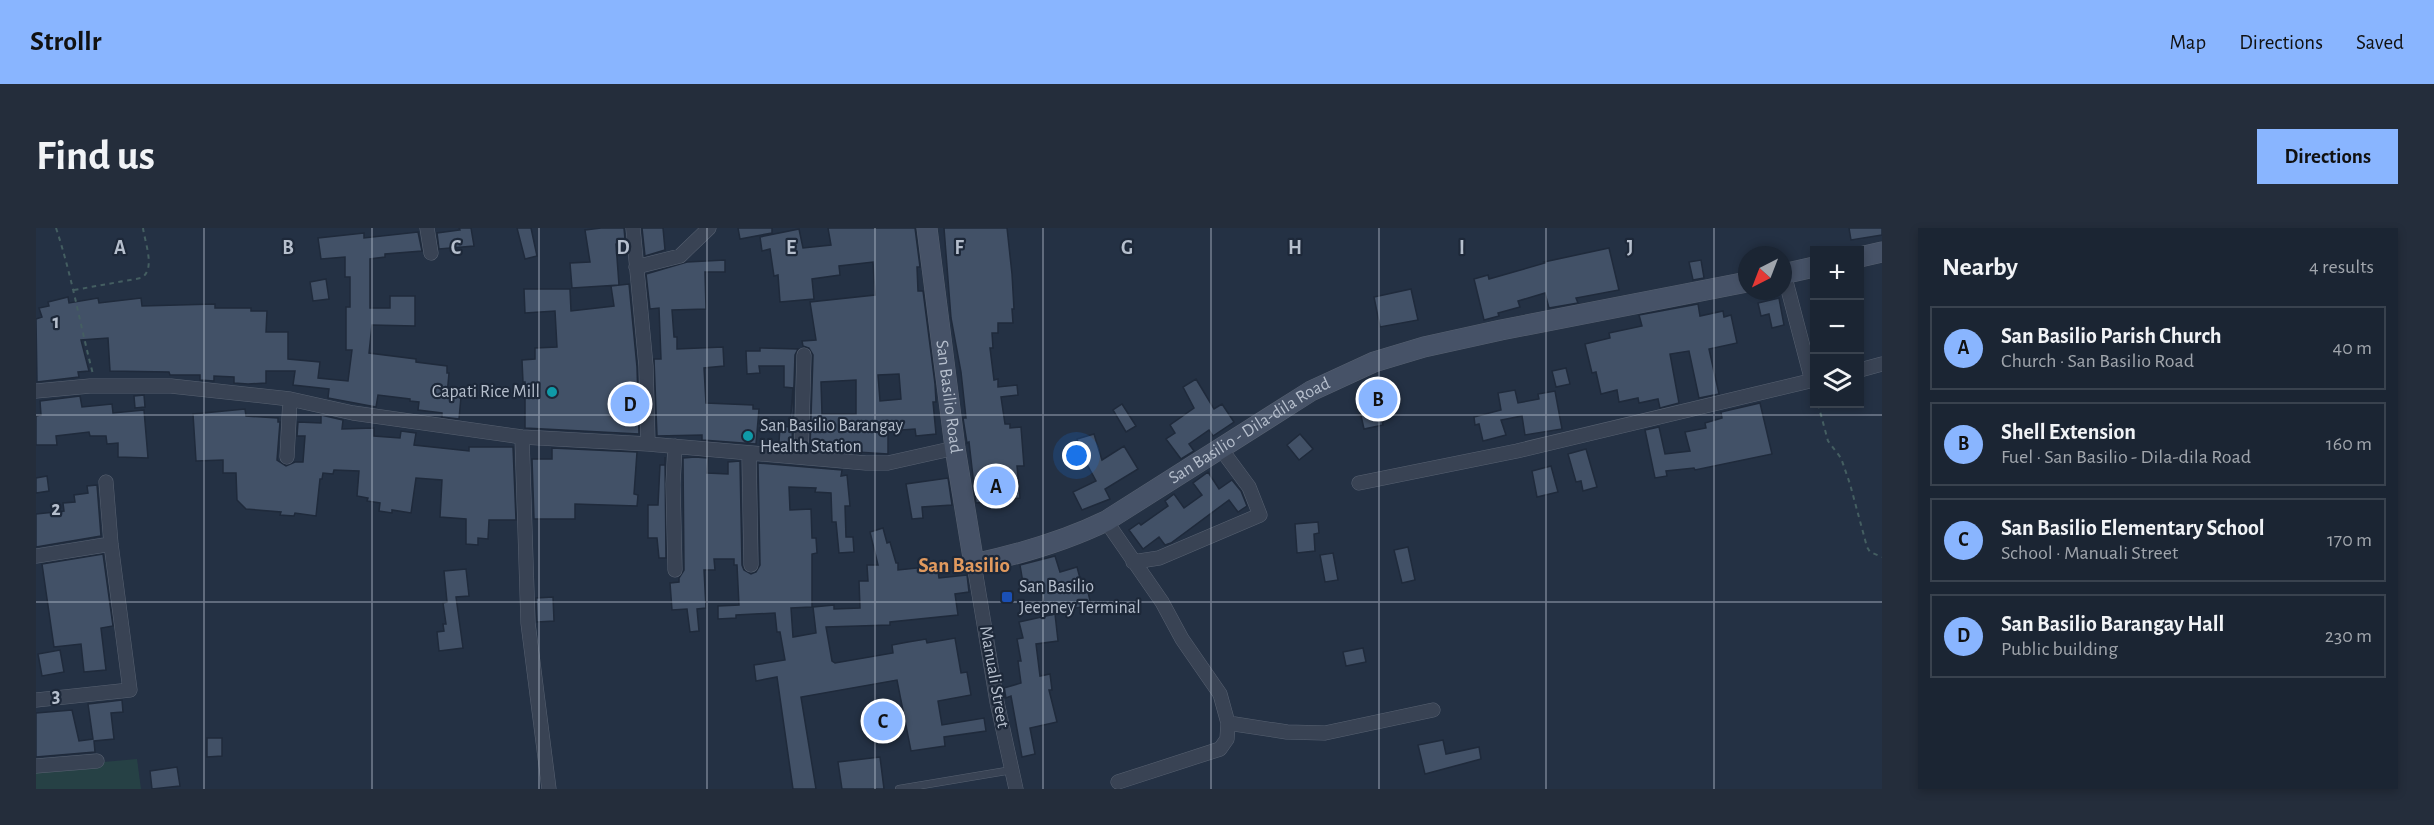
<!DOCTYPE html>
<html lang="en">
<head>
<meta charset="utf-8">
<style>
  :root { --surface:#1b2533; --page:#242d3b; --text:#f1f3f6; --muted:#a0a5ac; --line:#39424e; --accent:#89b5ff }
  body { margin:0; font-family:"Alegreya Sans",sans-serif; background:var(--page); color:var(--text) }
  .controls { position:absolute; right:18px; top:18px; display:grid; overflow:hidden; border-radius:0px; box-shadow:0 3px 9px #0003 }
  .controls button { width:54px; height:54px; display:grid; place-items:center; padding:0; border:0; border-bottom:2px solid var(--line); background:var(--surface); color:var(--text); font:30px sans-serif }
  .compass { position:absolute; left:1702px; top:18px; width:54px; height:54px; border-radius:50%; background:var(--surface); box-shadow:0 3px 9px #0003; rotate:222deg }
  .you { position:absolute; left:1041px; top:228px; width:21px; height:21px; margin:-15px; border:4px solid #fff; border-radius:50%; background:#1a73e8; box-shadow:0 0 0 9px #1a73e833 }
  .badge { display:grid; place-items:center; width:39px; height:39px; border-radius:50%; background:var(--accent); color:#111; font-size:20px; font-weight:700 }
  .pin { position:absolute; translate:-50% -50%; border:3px solid #fff; box-shadow:0 2px 6px #0006 }
  .list { margin:0; padding:0; list-style:none }
  h2 { display:flex; justify-content:space-between; align-items:center; height:78px; margin:0; padding:0 24px; font-size:26px }
  h2 small { font-size:20px; font-weight:400; color:var(--muted) }
  .list li { display:grid; grid-template-columns:39px 1fr auto; gap:18px; align-items:center; box-sizing:border-box; height:84px; margin:0 12px 12px; padding:0 12px; border:2px solid var(--line); border-radius:0px }
  .list b { display:block; font-size:22px; white-space:nowrap }
  .list p { margin:0; font-size:20px; white-space:nowrap; color:var(--muted) }
  .list em { font-size:20px; font-style:normal; color:var(--muted) }
  .icon { flex:none; width:33px; height:33px; fill:none; stroke:currentColor; stroke-width:2; stroke-linecap:round; stroke-linejoin:round }
  .map { position:relative; flex:none; width:1846px; height:561px; overflow:hidden; border-radius:0px }
  header { display:flex; align-items:center; gap:36px; box-sizing:border-box; height:84px; padding:0 30px; background:var(--accent); color:#111 }
  header strong { font-size:28px }
  nav { display:flex; gap:33px; margin-inline-start:auto; font-size:21px }
  .intro { display:flex; align-items:center; justify-content:space-between; box-sizing:border-box; height:144px; padding:0 36px }
  h1 { margin:0; font-size:42px }
  .button { padding:15px 27px; border-radius:0px; background:var(--accent); color:#111; font-size:21px; font-weight:700 }
  main { display:flex; gap:36px; padding:0 36px }
  aside { flex:1; background:var(--surface); border-radius:0px; box-shadow:0 3px 9px #0003 }
  .map>svg:first-child { display:block }
  .green { fill:#264145 }
  .building { fill:#425167; stroke:#1f2a3b; stroke-width:1.5; fill-rule:evenodd }
  .lines { fill:none; stroke-linecap:round; stroke-linejoin:round }
  .lane-casing { stroke:#576171; stroke-width:8 }
  .street-casing { stroke:#576171; stroke-width:15 }
  .secondary-casing { stroke:#576171; stroke-width:21 }
  .path { stroke:#445e61; stroke-width:2; stroke-dasharray:4.5 4.5; stroke-linecap:butt }
  .lane { stroke:#394354; stroke-width:7 }
  .street { stroke:#394354; stroke-width:14 }
  .secondary { stroke:#465267; stroke-width:20 }
  .grid { fill:none; stroke:#b6bfcd; stroke-width:1.5; stroke-opacity:0.55 }
  .culture-dot { fill:#0f9aa8; stroke:#1d2839; stroke-width:2 }
  .transit-dot { fill:#1a4fb4; stroke:#1d2839; stroke-width:2 }
  .labels { text-anchor:middle; dominant-baseline:central; stroke-width:4.5; stroke-linejoin:round; paint-order:stroke }
  .poi-label { font-size:18px; fill:#b6bfcd; stroke:#1d2839; text-anchor:start }
  .street-label { font-size:18px; fill:#b6bfcd; stroke:#1d2839 }
  .quarter-label { font-size:21px; font-weight:bold; fill:#e0995e; stroke:#1d2839 }
  .grid-label { font-size:20px; text-anchor:middle; font-weight:bold; fill:#b6bfcd; stroke:#1d2839; stroke-width:4.5; stroke-linejoin:round; paint-order:stroke }
</style>
</head>
<body>
<header>
<strong>Strollr</strong>
<nav><a>Map</a><a>Directions</a><a>Saved</a></nav>
</header>
<div class="intro"><h1>Find us</h1><a class="button">Directions</a></div>
<main>
<div class="map">
<svg width="1846" height="561" viewBox="0 0 1846 561">
  <rect width="100%" height="100%" fill="#243144"/>
  <path class="green" d="M101,531L105,561H0V540Z"/>
  <path class="building" d="M423,0H435L438,18L403,21L401,5L424,2Z
    M481,0H495L501,28L489,31Z
    M565,0H588L589,12H584V15L580,16L583,57L536,60L534,35L554,34L549,2Z
    M606,0H627L629,22L609,28Z
    M702,0H736V5L704,11Z
    M792,0H879L884,39H881L882,63H887L899,156L900,174H897L900,206L880,208L879,201L852,203V226L774,221L777,127L773,120L767,118L766,113L780,112L774,74L839,67L837,34L803,38L804,47L776,51L778,71L744,74L742,47L738,48L734,21L726,23L724,9L763,1L767,20L795,17ZM863,146L865,171L844,173L842,147ZM820,152V186H786L785,154Z
    M908,0H971L976,46L978,81H976L977,95H962V105H956L957,120H954L958,152L962,151V159L981,157L982,167L965,169L969,196H974V200L985,199L988,238H981L984,270L940,275L933,214L931,215L927,190H930L925,144L915,90Z
    M1813,0H1846V7L1815,12Z
    M382,4L386,23L349,26V29L334,31V80H354V68H379V98L336,97L333,125L380,131V134L411,138V145H413L411,167L425,169L423,191L406,189V185L382,182L383,174L374,173V171L342,167L340,179L292,170L293,161L257,157L259,143H230V155L212,156L198,155V149L178,148V153L164,152V147H134L133,144L74,143L72,110L45,112L53,143L42,144L43,149L1,154L0,91L6,89L3,80L13,78L12,74L32,69L33,75L62,70L63,75L105,70L106,78L179,76V80H215V83H231L230,104H252V131L284,134L282,150L312,153L316,122H310V79H314V49H309V29L285,31L282,10L328,5V10Z
    M1573,20L1583,62L1540,70L1542,75L1513,80L1509,65L1482,73L1484,79L1462,85L1463,88L1448,92L1438,51L1452,47L1453,51L1509,35L1508,34Z
    M689,32V44H669L670,81L636,82L638,109H641V121L687,119L688,138L668,140L670,175L717,177V181H723L720,216L666,212V207L621,208L618,131H625L623,80L614,81L610,46L651,34Z
    M1665,32L1668,50L1657,52L1653,34Z
    M290,51L293,71L277,73L274,54Z
    M593,56L601,139L603,206L489,200V154H487L486,132L499,131V120L521,119L519,83L489,85L488,61H534L535,83L578,78L575,58Z
    M1375,61L1382,92L1344,99L1338,69Z
    M1743,70L1748,97L1736,100L1733,86L1725,88L1722,75Z
    M1662,76L1664,88L1687,83L1688,89L1695,87L1701,115L1673,121L1683,166L1663,170L1653,123L1634,126L1643,175L1624,180L1622,171L1603,175L1602,170L1583,174L1581,162L1565,166L1560,144L1556,145L1549,116L1574,110L1573,105L1606,98L1603,87Z
    M724,120L762,121L759,127L756,215L743,214L744,198L754,199L757,160L748,159V138H723L724,145L711,146L710,123H724Z
    M1530,140L1534,156L1520,159L1516,143Z
    M1160,151L1178,181L1186,176L1198,194L1177,208L1173,202L1153,216L1158,223L1145,231L1130,211L1139,205L1134,197L1158,180L1147,159Z
    M1479,162L1482,175L1503,171L1502,166L1519,163L1526,201L1489,207L1486,188L1465,192L1470,207L1447,213L1443,196L1439,197L1438,189L1465,182L1462,165Z
    M108,167L109,179L99,180L98,168Z
    M44,168L46,179L76,176L77,185L108,182L112,230L82,229V215L71,216L70,208H54L53,204L20,208L21,217H0V188L5,187L4,173Z
    M1340,168L1347,197L1328,201L1324,183H1326L1324,172Z
    M1724,175L1736,226L1659,242L1658,240L1630,243L1631,248L1619,250L1609,202L1623,199L1629,226L1654,223L1649,204L1670,200L1669,195L1686,190L1685,184Z
    M1086,176L1100,198L1090,204L1077,182Z
    M209,181L210,188L242,190V194H244L241,232L250,238L259,234H267L269,208H261L262,194L285,195V187L307,192L306,201L338,200V208L364,210L365,203L380,205L378,217L433,223V219H477L480,292H453L452,311L442,310V317L430,316V291L404,289L406,252L380,250L375,285L356,282V285L343,283L344,275L331,273L332,270L321,268L323,243L298,242L297,246L287,245L286,251H284L280,288L259,285L258,288L244,287L245,284L210,281L201,272L200,245H187V232L160,233L157,186Z
    M1058,206L1066,232L1088,218L1102,241L1069,261L1074,271L1046,282L1037,264L1060,253L1046,227L1041,211Z
    M1264,206L1277,221L1263,232L1251,217Z
    M516,220L601,224L598,266L602,267L601,278L539,276V291H498L496,231H516Z
    M1550,221L1561,259L1547,263L1545,253L1540,254L1532,226Z
    M629,229L630,330H623L621,310H612V277H622L624,237H629Z
    M659,229L672,230L671,245L692,246V234L704,233L706,337L708,342L715,346L720,344L724,337L722,235L806,242L805,248L811,247L814,278H809L810,309H817L818,324L803,325L800,294H796L795,265L779,264L780,260L753,259L754,282L775,281L776,310H780L781,325L776,326V379L755,380L757,409L780,405L777,379L798,377V381L824,380L823,353H832L831,337H842L834,304L847,300L851,315L854,314L860,335H862V342L901,338L903,350L931,347L933,364L919,366L922,387L854,394V397L790,399L796,433L799,435L857,425L856,417L872,414L890,411L891,415L919,410L925,445L931,444L935,467L902,473L906,497L948,490L950,503L908,509L909,518L875,523L861,452L765,469L780,561H757L741,449L720,453L718,437L749,432L744,404H741L739,385L700,387V390L682,391V378L703,377L701,337H698V331H678L679,342H668L670,380L661,381L663,403L654,404L651,381L636,382L634,355L643,354V350L648,342L647,230Z
    M1515,238L1522,264L1501,269L1496,243Z
    M1172,244L1183,261L1196,252L1205,263L1211,278L1202,284L1193,272L1135,315L1129,317L1123,309L1107,321L1093,302L1103,295L1105,297L1132,278L1129,273L1138,266L1148,280L1166,267L1157,255Z
    M11,248L13,263L0,265V250Z
    M912,250L916,277L886,279L887,290L876,291L870,256Z
    M61,257L65,308L0,319V286L28,283L27,275L39,274L38,267L52,265L51,258Z
    M1282,294L1283,305L1278,306L1279,323L1261,325L1259,296Z
    M1372,319L1379,352L1366,355L1358,322Z
    M1297,325L1302,352L1289,354L1284,327Z
    M67,326L77,398L65,400L70,442L48,444L45,416L18,419L6,336Z
    M1019,328L1024,344L1041,339L1048,365L1052,364L1055,377L1010,386L1004,358L988,361L984,337Z
    M430,341L433,368L420,369L427,420L403,423L401,404L408,403L407,396H410L407,375L411,374L408,343Z
    M517,369L518,393L501,394L500,370Z
    M1019,386L1022,413L1000,416L1004,448L1014,446L1016,462H1013L1021,494L994,500L999,526L986,529L975,468L970,470L968,460L985,455L982,433H985L981,411L987,410L983,394Z
    M1327,420L1330,434L1310,438L1307,424Z
    M24,422L28,444L6,448L2,426Z
    M86,472L87,484L75,485L78,511L58,513L59,524L0,529V485L36,482L43,513L57,511L52,476Z
    M171,510H186V528L171,529Z
    M1407,512L1410,526L1443,519L1445,531L1389,546L1382,517Z
    M844,529L848,561H806L802,534Z
    M141,539L144,558L116,561L114,543Z"/>
  <g class="lines">
    <g class="lane-casing">
      <path id="lane" d="M863,561L976,542"/>
    </g>
    <g class="street-casing">
      <path id="street" d="M391,0L395,25
        M597,0L610,138L612,216
        M600,39L644,28L673,0
        M1748,46L1776,153
        M1824,142L1846,136
        M0,163L54,158H135L254,171L317,185L486,209L612,216L830,235H852L919,220
        M486,209L492,395L513,561
        M639,218L637,256L639,342
        M713,225L715,337
        M251,229L254,171
        M765,229L768,127
        M1323,255L1481,223L1778,152
        M1070,293L1126,374L1146,411L1184,466L1192,495L1251,504L1289,505L1397,482
        M0,328L75,316
        M1097,334L1123,330L1224,287L1213,259L1185,221
        M938,336L961,474L980,561
        M0,472L94,462L75,316L70,254
        M0,538L61,533
        M1082,554L1184,521L1191,511L1192,495"/>
    </g>
    <g class="secondary-casing">
      <g id="secondary">
        <path id="s1" d="M891,0L919,220L938,336C984,326 1027,314 1070,293L1275,163L1338,134L1388,119L1465,102L1711,54"/>
        <path d="M1824,29L1846,24"/>
        <path d="M1747,46L1778,39"/>
      </g>
    </g>
    <path class="path" d="M20,0C36,48 44,97 57,146
      M38,62L105,50C120,42 109,15 107,0
      M1782,176L1792,213L1805,230L1814,256L1831,319L1834,324L1846,329"/>
    <use href="#lane" class="lane"/>
    <use href="#street" class="street"/>
    <use href="#secondary" class="secondary"/>
  </g>
  <path class="grid" d="M168,0V561M336,0V561M503,0V561M671,0V561M839,0V561M1007,0V561M1175,0V561M1343,0V561M1510,0V561M1678,0V561M0,187H1846M0,374H1846"/>
  <g class="culture-dot">
    <circle cx="516" cy="164" r="6"/>
    <circle cx="712" cy="208" r="6"/>
  </g>
  <rect class="transit-dot" x="965" y="363" width="12" height="12" rx="3"/>
  <g class="labels">
    <g class="poi-label">
      <text x="504" y="164" text-anchor="end">Capati Rice Mill</text>
      <text x="724" y="198">San Basilio Barangay<tspan x="724" dy="21">Health Station</tspan></text>
      <text x="983" y="359">San Basilio<tspan x="983" dy="21">Jeepney Terminal</tspan></text>
    </g>
    <g class="street-label">
      <text stroke="none"><textPath href="#s1" startOffset="170">San Basilio Road</textPath></text>
      <text stroke="none"><textPath href="#s1" startOffset="648">San Basilio - Dila-dila Road</textPath></text>
      <text transform="translate(958 449) rotate(80)">Manuali Street</text>
    </g>
    <g class="quarter-label">
      <text x="928" y="337">San Basilio</text>
    </g>
  </g>
  <g class="grid-label">
    <text x="84" y="26">A</text>
    <text x="252" y="26">B</text>
    <text x="420" y="26">C</text>
    <text x="587" y="26">D</text>
    <text x="755" y="26">E</text>
    <text x="923" y="26">F</text>
    <text x="1091" y="26">G</text>
    <text x="1259" y="26">H</text>
    <text x="1426" y="26">I</text>
    <text x="1594" y="26">J</text>
    <text x="20" y="100">1</text>
    <text x="20" y="287">2</text>
    <text x="20" y="474">3</text>
  </g>
</svg>
<div class="controls">
<button>+</button>
<button>−</button>
<button><svg class="icon" aria-label="layers" viewBox="0 0 24 24"><path d="M12 4l9 5-9 5-9-5zM3 14l9 5 9-5"/></svg></button>
</div>
<svg class="compass" viewBox="-18 -18 36 36"><path d="M0-13l5 13h-10z" fill="#e53935"/><path d="M0 13l5-13h-10z" fill="#a0a5ac"/></svg>
<div class="you"></div>
<div class="pin badge" style="left:960px;top:258px">A</div>
<div class="pin badge" style="left:1342px;top:171px">B</div>
<div class="pin badge" style="left:847px;top:493px">C</div>
<div class="pin badge" style="left:594px;top:176px">D</div>
</div>
<aside>
<h2>Nearby<small>4 results</small></h2>
<ul class="list">
<li><span class="badge">A</span><div><b>San Basilio Parish Church</b><p>Church · San Basilio Road</p></div><em>40 m</em></li>
<li><span class="badge">B</span><div><b>Shell Extension</b><p>Fuel · San Basilio - Dila-dila Road</p></div><em>160 m</em></li>
<li><span class="badge">C</span><div><b>San Basilio Elementary School</b><p>School · Manuali Street</p></div><em>170 m</em></li>
<li><span class="badge">D</span><div><b>San Basilio Barangay Hall</b><p>Public building</p></div><em>230 m</em></li>
</ul>
</aside>
</main>
</body>
</html>
